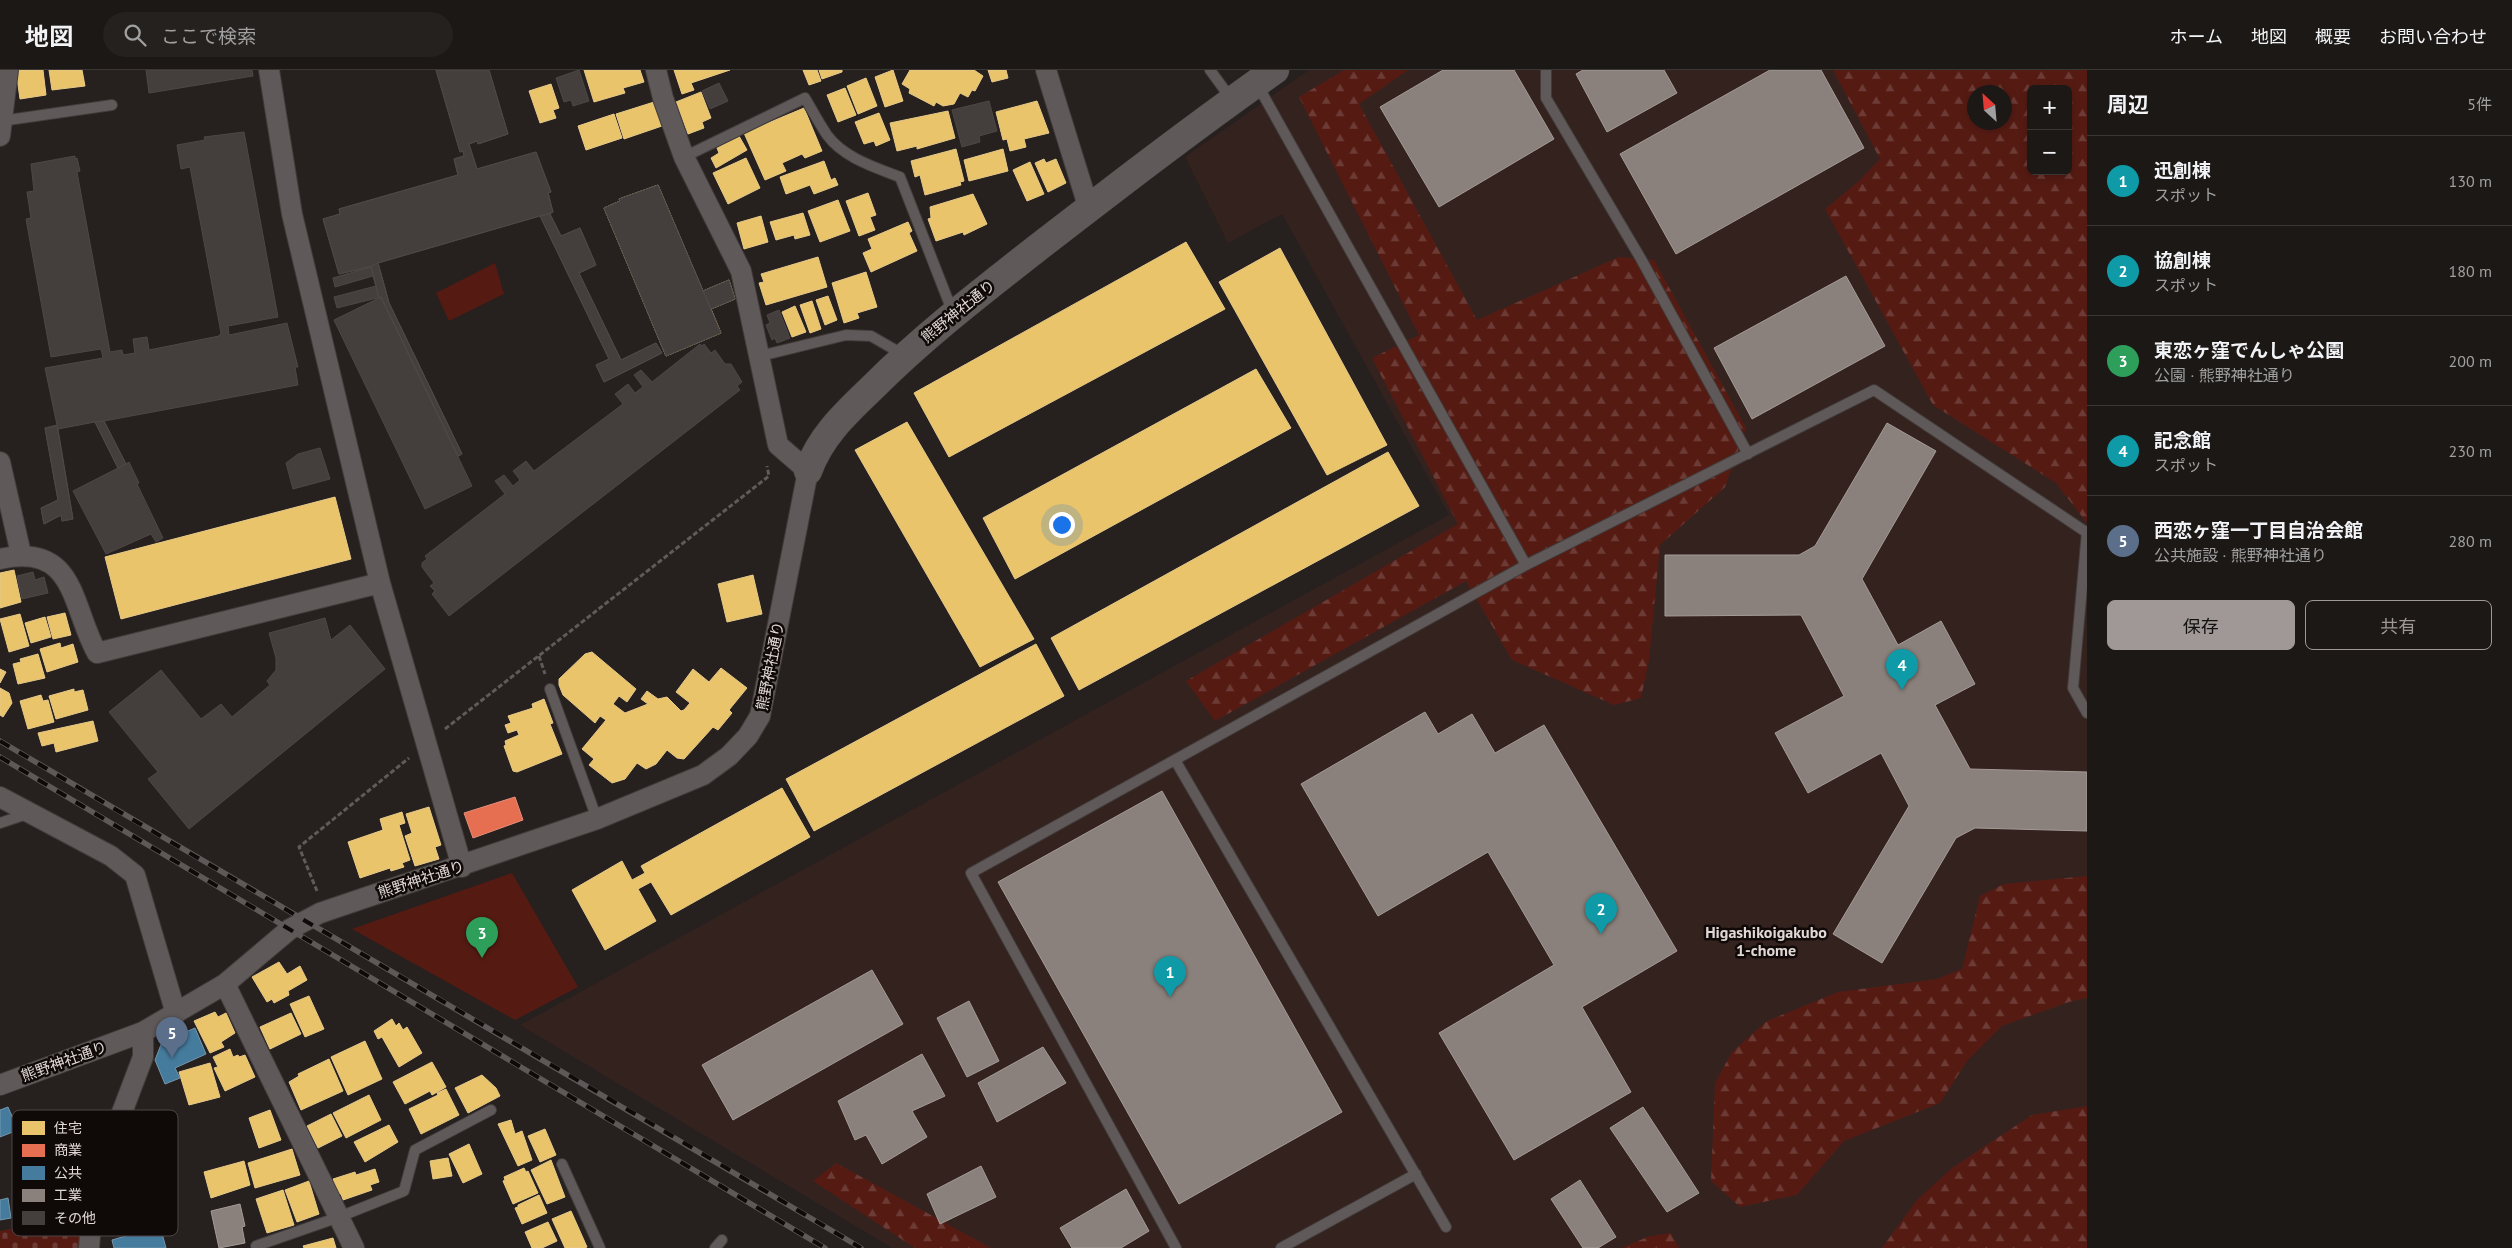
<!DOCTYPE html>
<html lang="ja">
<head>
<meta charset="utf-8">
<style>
  :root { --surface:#1c1816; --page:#25211f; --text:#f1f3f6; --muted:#a0a0a1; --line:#3a3735; --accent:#a09896 }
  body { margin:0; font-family:"PT Sans","Noto Sans JP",sans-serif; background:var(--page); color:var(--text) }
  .controls { position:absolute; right:15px; top:15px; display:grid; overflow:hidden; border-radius:8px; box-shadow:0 2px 8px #0003 }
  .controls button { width:45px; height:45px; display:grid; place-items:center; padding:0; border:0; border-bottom:1px solid var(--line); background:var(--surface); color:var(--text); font:25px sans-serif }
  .compass { position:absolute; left:1967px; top:15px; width:45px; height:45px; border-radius:50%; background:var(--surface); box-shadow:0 2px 8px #0003; rotate:334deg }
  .you { position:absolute; left:1061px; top:454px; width:18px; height:18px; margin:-12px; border:4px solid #fff; border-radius:50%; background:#1a73e8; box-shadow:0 0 0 8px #1a73e833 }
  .badge { display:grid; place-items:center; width:32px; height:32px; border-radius:50%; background:var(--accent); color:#fff; font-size:16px; font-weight:700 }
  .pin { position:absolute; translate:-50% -41px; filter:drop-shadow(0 1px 2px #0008) }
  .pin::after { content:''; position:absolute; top:26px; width:18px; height:15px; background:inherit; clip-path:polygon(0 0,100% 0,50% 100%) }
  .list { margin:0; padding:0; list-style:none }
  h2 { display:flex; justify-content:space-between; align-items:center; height:65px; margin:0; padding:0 20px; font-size:21px }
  h2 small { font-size:16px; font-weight:400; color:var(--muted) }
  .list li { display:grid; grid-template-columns:32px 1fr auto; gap:15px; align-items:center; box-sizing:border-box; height:90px; padding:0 20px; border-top:1px solid var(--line) }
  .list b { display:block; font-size:19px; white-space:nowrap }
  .list p { margin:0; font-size:16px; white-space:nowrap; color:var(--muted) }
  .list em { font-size:16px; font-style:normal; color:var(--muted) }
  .actions { display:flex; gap:10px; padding:15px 20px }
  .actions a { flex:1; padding:11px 0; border:1px solid var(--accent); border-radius:8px; text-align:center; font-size:18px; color:var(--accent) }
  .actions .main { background:var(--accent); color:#111 }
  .icon { flex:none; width:28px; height:28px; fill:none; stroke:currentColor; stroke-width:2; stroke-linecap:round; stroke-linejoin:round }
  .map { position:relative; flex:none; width:2087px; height:1178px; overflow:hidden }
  header { display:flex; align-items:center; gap:30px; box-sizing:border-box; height:70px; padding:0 25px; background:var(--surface); border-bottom:1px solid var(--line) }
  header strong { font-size:24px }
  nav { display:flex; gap:28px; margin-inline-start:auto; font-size:18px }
  .search { width:350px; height:45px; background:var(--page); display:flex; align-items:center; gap:12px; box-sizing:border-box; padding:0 18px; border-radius:28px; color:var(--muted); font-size:19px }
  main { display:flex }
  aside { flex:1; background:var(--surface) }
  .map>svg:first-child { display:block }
  .built { fill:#34221f; fill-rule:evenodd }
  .forest { fill:url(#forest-firs); fill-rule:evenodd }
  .cemetery { fill:url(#cemetery-stones) }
  .park { fill:#551b13 }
  .homes { fill:#e9c46a; stroke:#e7ca8a }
  .shops { fill:#e76f51; stroke:#e58e79 }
  .public { fill:#457b9d; stroke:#7497ae }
  .industry { fill:#8a817c; stroke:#a49b97 }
  .building { fill:#443e3c; stroke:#4d4847 }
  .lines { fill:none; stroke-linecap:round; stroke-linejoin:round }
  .lane-casing { stroke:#413b3a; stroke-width:12 }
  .street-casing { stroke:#413b3a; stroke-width:22 }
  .secondary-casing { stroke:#413b3a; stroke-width:29 }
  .path { stroke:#605b5a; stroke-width:3; stroke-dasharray:5 2.5; stroke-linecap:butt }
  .lane { stroke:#5f5a59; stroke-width:10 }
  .street { stroke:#5f5a59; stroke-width:20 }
  .secondary { stroke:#5f5a59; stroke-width:28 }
  .rail-casing { stroke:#5e5958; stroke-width:5.5 }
  .rail { stroke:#0f0908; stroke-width:4; stroke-dasharray:11; stroke-linecap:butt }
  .labels { text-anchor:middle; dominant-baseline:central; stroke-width:5; stroke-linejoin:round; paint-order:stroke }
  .street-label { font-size:15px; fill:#e1d8d6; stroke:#0f0908 }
  .neighbourhood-label { font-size:16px; font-weight:bold; fill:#e1d8d6; stroke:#0f0908 }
  .key { fill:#0f0908; stroke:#4e4746; stroke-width:1 }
  .key-label { font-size:14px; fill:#e1d8d6 }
</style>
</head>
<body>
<header>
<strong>地図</strong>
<div class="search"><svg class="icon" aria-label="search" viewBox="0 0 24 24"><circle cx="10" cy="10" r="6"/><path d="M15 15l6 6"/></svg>ここで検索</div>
<nav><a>ホーム</a><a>地図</a><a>概要</a><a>お問い合わせ</a></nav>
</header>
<main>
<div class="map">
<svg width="2087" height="1178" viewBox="0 0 2087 1178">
  <defs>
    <pattern id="forest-firs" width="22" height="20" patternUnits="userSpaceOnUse" patternTransform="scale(1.25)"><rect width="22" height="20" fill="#551b13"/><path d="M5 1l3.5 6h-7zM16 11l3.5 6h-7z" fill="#6d3b35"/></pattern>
    <pattern id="cemetery-stones" width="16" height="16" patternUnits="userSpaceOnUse" patternTransform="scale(1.25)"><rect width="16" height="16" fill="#551b13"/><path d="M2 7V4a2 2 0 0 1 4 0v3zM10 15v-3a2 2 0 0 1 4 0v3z" fill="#6d3b35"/></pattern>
  </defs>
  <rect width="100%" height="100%" fill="#26201e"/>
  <path class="built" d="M1309,0H2087V1178H892L520,955L1449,445L1282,144L1228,173L1185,87ZM2031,19H2068V101H2031ZM1974,22H2004V52H1974Z"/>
  <path class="forest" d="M1344,0H1408L1359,34L1477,250L1619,187L1654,190L1746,358L1725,417L1660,475L1649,590L1641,628L1614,635L1512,590L1466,511L1215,651L1186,611L1458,454L1372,288L1419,265L1299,27Z
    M1833,0H2087V453L2056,413L1933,335L1825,139L1859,111L1880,89ZM2031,19H2068V101H2031ZM2004,22V52H1974V22Z
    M2087,806V928L2069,932L2002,956L1967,991L1940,1033L1844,1071L1797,1125L1740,1137L1711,1111L1715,1013L1732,982L1767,951L1838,922L1937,909L1962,899L1980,826L2004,814Z
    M2087,1036V1178H1882L1916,1131L1952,1098L2032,1045Z
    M836,1093L991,1178H915L813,1111Z
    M1671,1163L1679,1178H1621L1650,1166Z"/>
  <path class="cemetery" d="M76,1145L84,1163V1178H0V1161Z"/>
  <path class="park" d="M495,193L504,224L449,251L436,223Z
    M512,803L578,917L515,950L352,859Z"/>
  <path class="homes" d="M16,0H43L46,25L20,29Z
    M49,0H82L85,16L52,20Z
    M584,0H640L644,12L623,18L625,23L594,32Z
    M674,0H730L691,13L694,20L682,24Z
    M803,0H817L821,11L809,15Z
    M819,0H842V2L822,9Z
    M893,0L903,31L885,37L875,7Z
    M910,0H974L983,6L975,21L972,20L968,27L960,23L954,34L943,36L936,32L934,36L909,23L910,19L902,14Z
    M988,0H1006L1008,8L992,12Z
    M866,8L877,36L858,44L847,16Z
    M551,14L559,38L553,40L556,48L540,53L529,21Z
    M845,18L856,45L838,52L827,25Z
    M701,22L711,48L702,52L704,58L688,64L676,32Z
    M1037,31L1049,63L1024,69L1026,77L1010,81L1007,69L1003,70L996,42Z
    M654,32L662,56L624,69L616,44Z
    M804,38L822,81L805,88L802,84L782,93L786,101L765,110L744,63Z
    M948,41L955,68L917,79V76L897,81L890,53Z
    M879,43L890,70L876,76L874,71L864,74L855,52Z
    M614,44L622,68L586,80L578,56Z
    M739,66L747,80L716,98L711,88L719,83L717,78Z
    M956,79L964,111L960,112L961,115L925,125L920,105L915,107L911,91Z
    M1003,79L1008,101L969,111L964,90Z
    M746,88L760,118L728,134L713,103Z
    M1044,89L1046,93L1056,89L1066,113L1048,122L1035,93Z
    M824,91L831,110L835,108L838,115L814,124L810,115L786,124L780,107Z
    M1030,92L1044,124L1027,131L1013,100Z
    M658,115L703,221L729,210L735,229L711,239L721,263L666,286L604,138L620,131L619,129Z
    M868,123L876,145L870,147L875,160L859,166L846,131Z
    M973,124L987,154L964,165L963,162L936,171L928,149L931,148L930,137Z
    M838,130L850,161L820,172L808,141Z
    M803,143L810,165L795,169L794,165L776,170L770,152Z
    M761,146L768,172L744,179L737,153Z
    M908,152L912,161L909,163L917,181L871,202L863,183L872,179L868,169Z
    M1186,172L1225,239L949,387L914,323Z
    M1280,178L1387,375L1327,405L1219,212Z
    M818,187L827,217L766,235L759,213L764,212L761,204Z
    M866,202L877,237L857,243L859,248L844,253L832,213Z
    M828,226L837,250L825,255L816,230Z
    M812,231L821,259L810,263L800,235Z
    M795,236L806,262L792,267L782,242Z
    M1256,299L1291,358L1015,509L983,448Z
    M907,352L1034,569L980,597L855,380Z
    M1388,382L1419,436L1079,620L1051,568Z
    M335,427L351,489L121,549L105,487Z
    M14,500L21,532L0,538V503Z
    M753,505L762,544L727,552L718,514Z
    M65,543L71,565L53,569L47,547Z
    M20,544L29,576L9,582L0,549Z
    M45,547L51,567L31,573L25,553Z
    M60,573L61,578L73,574L78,592L47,602L40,579Z
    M1036,574L1064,626L814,761L786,709Z
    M592,582L636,619L627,632L619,626L613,634L625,643L648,634L641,629L647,621L658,629L667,627L681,641L684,640L690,633L676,622L693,599L709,612L721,598L747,618L729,640L732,643L718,660L713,657L684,689L677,688L667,680L656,694L646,699L637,693L625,709L612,713L589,695L594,689L582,679L606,650L600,646L595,653L563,625L559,615V609L585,584Z
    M38,584L45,608L18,614L13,594L21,592L20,589Z
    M0,599L6,602L0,613Z
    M0,618L9,623L12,633L3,647L0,645Z
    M74,619V622L83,620L88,640L56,649L49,626Z
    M41,625L43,631L48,630L54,652L28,659L20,631Z
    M544,629L553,653L550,654L562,684L517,702L513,701L504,676L506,675L505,671L519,665L517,660L508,663L505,655L511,653L508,646L533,638L532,634Z
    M93,651L98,671L56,682L54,673L42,676L38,663Z
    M782,718L810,767L671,845L651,812L638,819L656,851L605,880L572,820L622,791L632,810L645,803L641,796Z
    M429,737L441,775L435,777L439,789L415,796L405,766L412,763L406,744Z
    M402,742L405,753L399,755L410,790L402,793L404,797L391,801L390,798L360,808L348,772L383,760L380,749Z
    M279,892L287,904L300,896L307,910L288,921L289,925L274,933L272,929L267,932L252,907Z
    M309,926L324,959L305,967L290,934Z
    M215,942L218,947L226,943L235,963L221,972L224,977L210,983L194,951Z
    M291,943L301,964L270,979L260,957Z
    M392,949L396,956L399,953L403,960L407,957L422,983L399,997L382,967L378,969L374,961Z
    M365,971L382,1009L348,1025L331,987Z
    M230,979L233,987L238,985L239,987L245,985L255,1007L225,1021L214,998L218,997L213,987Z
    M329,989L343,1021L301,1040L289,1012L299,1006L298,1004Z
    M432,992L446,1017L432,1025L430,1021L405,1034L393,1012Z
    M210,993L220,1027L189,1035L179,1002Z
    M482,1005L496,1018L500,1026L468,1043L455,1018Z
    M446,1019L459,1045L421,1064L409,1039L438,1025L437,1023Z
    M369,1025L381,1050L346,1068L333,1043Z
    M270,1040L281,1070L259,1078L249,1048Z
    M331,1044L342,1066L318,1078L307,1056Z
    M511,1050L515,1064L522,1061L532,1090L518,1096L498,1054Z
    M389,1055L398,1072L365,1092L354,1072Z
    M545,1059L556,1085L540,1092L528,1066Z
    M469,1074L482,1104L463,1113L449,1084Z
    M292,1079L300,1105L255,1118L248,1093Z
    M448,1088L452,1106L433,1109L430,1091Z
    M551,1090L565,1127L547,1134L531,1100Z
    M244,1091L250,1115L211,1128L204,1102Z
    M524,1098L526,1102L528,1101L538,1123L513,1134L503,1111L505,1110L504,1107Z
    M375,1099L379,1112L370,1115L372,1120L343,1130L341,1124L338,1125L333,1109L355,1102L356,1105Z
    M309,1111L319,1144L297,1152L285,1120Z
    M283,1120L294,1155L267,1163L256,1129Z
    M539,1125L547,1143L522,1154L515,1138L518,1137V1135Z
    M571,1141L587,1177L585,1178H565L552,1149Z
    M548,1152L557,1171L542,1178H532L525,1162Z
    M333,1168L336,1178H304L303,1176Z"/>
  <path class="shops" d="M515,727L523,750L473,768L464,743Z"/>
  <path class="public" d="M195,958L206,984L175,998L180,1008L165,1014L155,990L162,972Z
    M8,1037L18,1060L0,1067V1040Z
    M8,1128L11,1148L0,1150V1130Z
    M160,1156L166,1178H114L112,1170Z"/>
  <path class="industry" d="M1443,0H1514L1554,69L1439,137L1380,37Z
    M1583,0H1664L1677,23L1607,62L1576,4Z
    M1770,0H1821L1864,78L1676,184L1620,84Z
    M1846,206L1885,276L1752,349L1714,278Z
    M1887,353L1936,381L1862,509L1898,575L1941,551L1975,614L1935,635L1970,699L2087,702V761L1975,758L1956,768L1882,893L1833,864L1909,736L1881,683L1808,723L1775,663L1844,626L1801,545L1665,546V485H1799L1815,476Z
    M1425,642L1438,664L1472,644L1495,683L1544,655L1677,881L1582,937L1631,1022L1514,1090L1439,963L1554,895L1488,782L1378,846L1301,714Z
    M1162,721L1342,1042L1179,1134L998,812Z
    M872,900L903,954L733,1050L702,995Z
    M969,931L999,991L967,1007L937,948Z
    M1043,977L1066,1013L997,1052L978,1013Z
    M922,984L945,1026L912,1041L927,1067L882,1094L866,1065L855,1070L838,1031Z
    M1643,1037L1699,1123L1667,1142L1610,1058Z
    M981,1096L996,1127L940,1154L927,1124Z
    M1580,1110L1616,1167L1598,1178H1583L1551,1129Z
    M1126,1119L1149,1161L1121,1178H1072L1060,1158Z
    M240,1134L245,1156L242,1157L245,1173L219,1178L211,1141Z"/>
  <path class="building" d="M146,0H252L253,6L149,23Z
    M436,0H489L508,64L478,74L477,71L469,74L477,99L536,82L551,122L548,123L553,142L550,144L561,166L580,158L596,195L579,203L621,290L656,273L662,283L604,312L596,295L609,289L540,146L378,193L389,233L462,384L458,386L381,227L337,238L334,227L376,216L373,206L335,217L333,208L371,197L339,204L323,149L340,144L339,139L458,105L454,89L464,86L463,81L460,82Z
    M436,0H489L508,64L478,74L477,71L469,74L477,99L536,82L551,122L548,123L553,142L378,193L389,233L462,384L458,386L381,227L379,228L371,196L339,204L323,149L340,144L339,139L458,105L454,89L464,86L463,81L460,82Z
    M579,0L589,31L573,36L571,30L564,32L556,8Z
    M719,13L728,31L710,39L702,21Z
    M989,31L997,61L979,66L980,72L962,77L952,40Z
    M244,62L278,247L228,256L229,265L287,253L298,297H295L298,315L104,351L126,394L129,392L139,413L137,414L163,468L156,472L151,464L106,484L73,421L118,398L95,352L58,359L73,449L62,451L61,445L44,454L41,438L58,430L45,358L57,355L45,298L103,288L101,279L51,287L26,149L31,148L27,122L34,121L31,94L75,86V89L77,88L80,101L77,102L110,282L122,280L123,285L135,283L133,269L147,267L149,280L219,266L221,263L190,97L181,99L177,75L205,70L204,67Z
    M658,115L721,263L666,286L604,138L620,131L619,129Z
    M550,144L561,166L580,158L596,195L579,203L621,290L656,273L662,283L604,312L596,295L609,289L540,146Z
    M378,193L389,233L462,384L458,386L381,227L379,228L371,196Z
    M729,210L735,229L711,239L703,221Z
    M381,227L472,416L425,439L334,250Z
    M779,240L790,268L777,273L775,268L772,270L766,255L770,253L767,245Z
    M700,274L702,276L704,274L711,283L715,280L725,294H731L742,312L737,316L740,320L449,546L432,524L435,521L430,516L434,513L422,497V493L427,489L425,486L505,424L495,411L504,405L513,416L520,410L513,401L526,391L534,401L623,334L615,324L628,314L635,323L643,317L634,305L641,300L652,312Z
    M104,351L126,394L118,398L95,352Z
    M57,356L73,449L62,451L61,445L44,454L41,438L58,430L45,358Z
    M320,378L330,409L293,419L286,393L298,384Z
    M33,502L35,510L44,507L48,523L22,529L17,506Z
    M325,548L331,570L350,555L385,599L189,759L148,709L158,702L109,642L161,600L201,649L221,634L232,647L270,615L267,611L276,600V588L269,563Z"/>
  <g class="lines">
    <g class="lane-casing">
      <path id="lane" d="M1210,0L1232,30
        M1546,0V28L1641,189L1748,384
        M1,51L112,35
        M684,87L805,28C812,40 819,53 827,65C844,88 874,97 900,107L953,243
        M760,286L846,265L871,266L904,285
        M2087,461L2073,618L2087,643
        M1526,495L1874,320L2086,462
        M550,619L597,749
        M1175,690L1446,1157
        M0,753L30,743
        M562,1094L600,1178
        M257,1178L256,1176L339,1147L404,1121L415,1080L491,1040
        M715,1178L722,1170
        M1176,1178L971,803L1526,495L1257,14
        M1281,1178L1416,1104"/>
    </g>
    <g class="street-casing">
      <path id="street" d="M269,0L292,144L380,513L462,797
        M1046,0L1089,139
        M0,66L8,0
        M0,392L21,484
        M0,489C76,472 71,536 97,583L380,513
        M0,727L111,786L135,805L176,944
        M225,914L354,1178
        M0,1015L143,962L225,914L290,859L320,843L597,749L703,705L729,686L748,666L760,646L808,401L778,375L741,201L684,87L663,28L656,0
        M89,1178L92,1140L102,1095L143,987V962"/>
    </g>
    <g class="secondary-casing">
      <path id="secondary" d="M808,401C821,365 847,342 874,316C924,266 980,223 1036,179C1115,118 1194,57 1275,0"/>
    </g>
    <path class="path" d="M539,586L545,604
      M445,659L769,406L767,396
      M317,821L299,777L409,688"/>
    <use href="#lane" class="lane"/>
    <use href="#street" class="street"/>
    <use href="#secondary" class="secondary"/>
    <g class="rail-casing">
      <path id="rail" d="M0,671C286,841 575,1007 861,1178
        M0,687L825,1178"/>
    </g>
    <use href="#rail" class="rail"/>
  </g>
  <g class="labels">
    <g class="street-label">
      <text transform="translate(958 241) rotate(-39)">熊野神社通り</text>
      <text transform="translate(770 596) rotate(-79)">熊野神社通り</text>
      <text transform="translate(421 809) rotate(-18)">熊野神社通り</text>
      <text transform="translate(64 991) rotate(-20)">熊野神社通り</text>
    </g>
    <g class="neighbourhood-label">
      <text x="1766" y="862">Higashikoigakubo<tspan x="1766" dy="18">1-chome</tspan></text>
    </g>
  </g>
  <rect x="12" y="1040" width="166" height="126" rx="8" class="key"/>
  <rect x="22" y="1051" width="23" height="14" fill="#e9c46a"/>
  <rect x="22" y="1074" width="23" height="13" fill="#e76f51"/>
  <rect x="22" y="1096" width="23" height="14" fill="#457b9d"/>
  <rect x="22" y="1119" width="23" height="13" fill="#8a817c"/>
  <rect x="22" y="1141" width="23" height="14" fill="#443e3c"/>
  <g class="key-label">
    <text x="54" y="1063">住宅</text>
    <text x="54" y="1085">商業</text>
    <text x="54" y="1108">公共</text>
    <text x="54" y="1130">工業</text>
    <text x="54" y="1153">その他</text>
  </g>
</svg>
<div class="controls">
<button>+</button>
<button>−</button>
</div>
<svg class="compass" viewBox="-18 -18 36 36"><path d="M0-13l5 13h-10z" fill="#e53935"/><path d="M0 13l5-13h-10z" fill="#a0a0a1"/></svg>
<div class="you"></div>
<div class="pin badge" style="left:1170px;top:927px;background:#0f9aa8">1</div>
<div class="pin badge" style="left:1601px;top:864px;background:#0f9aa8">2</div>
<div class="pin badge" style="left:482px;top:888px;background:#2e9e5b">3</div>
<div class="pin badge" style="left:1902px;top:620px;background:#0f9aa8">4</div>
<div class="pin badge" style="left:172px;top:988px;background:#5c6f8a">5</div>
</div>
<aside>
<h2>周辺<small>5件</small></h2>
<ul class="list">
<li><span class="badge" style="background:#0f9aa8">1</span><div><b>迅創棟</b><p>スポット</p></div><em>130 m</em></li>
<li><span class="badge" style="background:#0f9aa8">2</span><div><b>協創棟</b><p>スポット</p></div><em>180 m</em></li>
<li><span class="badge" style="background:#2e9e5b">3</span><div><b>東恋ヶ窪でんしゃ公園</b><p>公園 · 熊野神社通り</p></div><em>200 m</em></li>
<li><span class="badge" style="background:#0f9aa8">4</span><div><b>記念館</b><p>スポット</p></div><em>230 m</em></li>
<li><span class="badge" style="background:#5c6f8a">5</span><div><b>西恋ヶ窪一丁目自治会館</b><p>公共施設 · 熊野神社通り</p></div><em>280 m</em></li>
</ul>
<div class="actions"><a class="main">保存</a><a>共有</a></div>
</aside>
</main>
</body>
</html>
